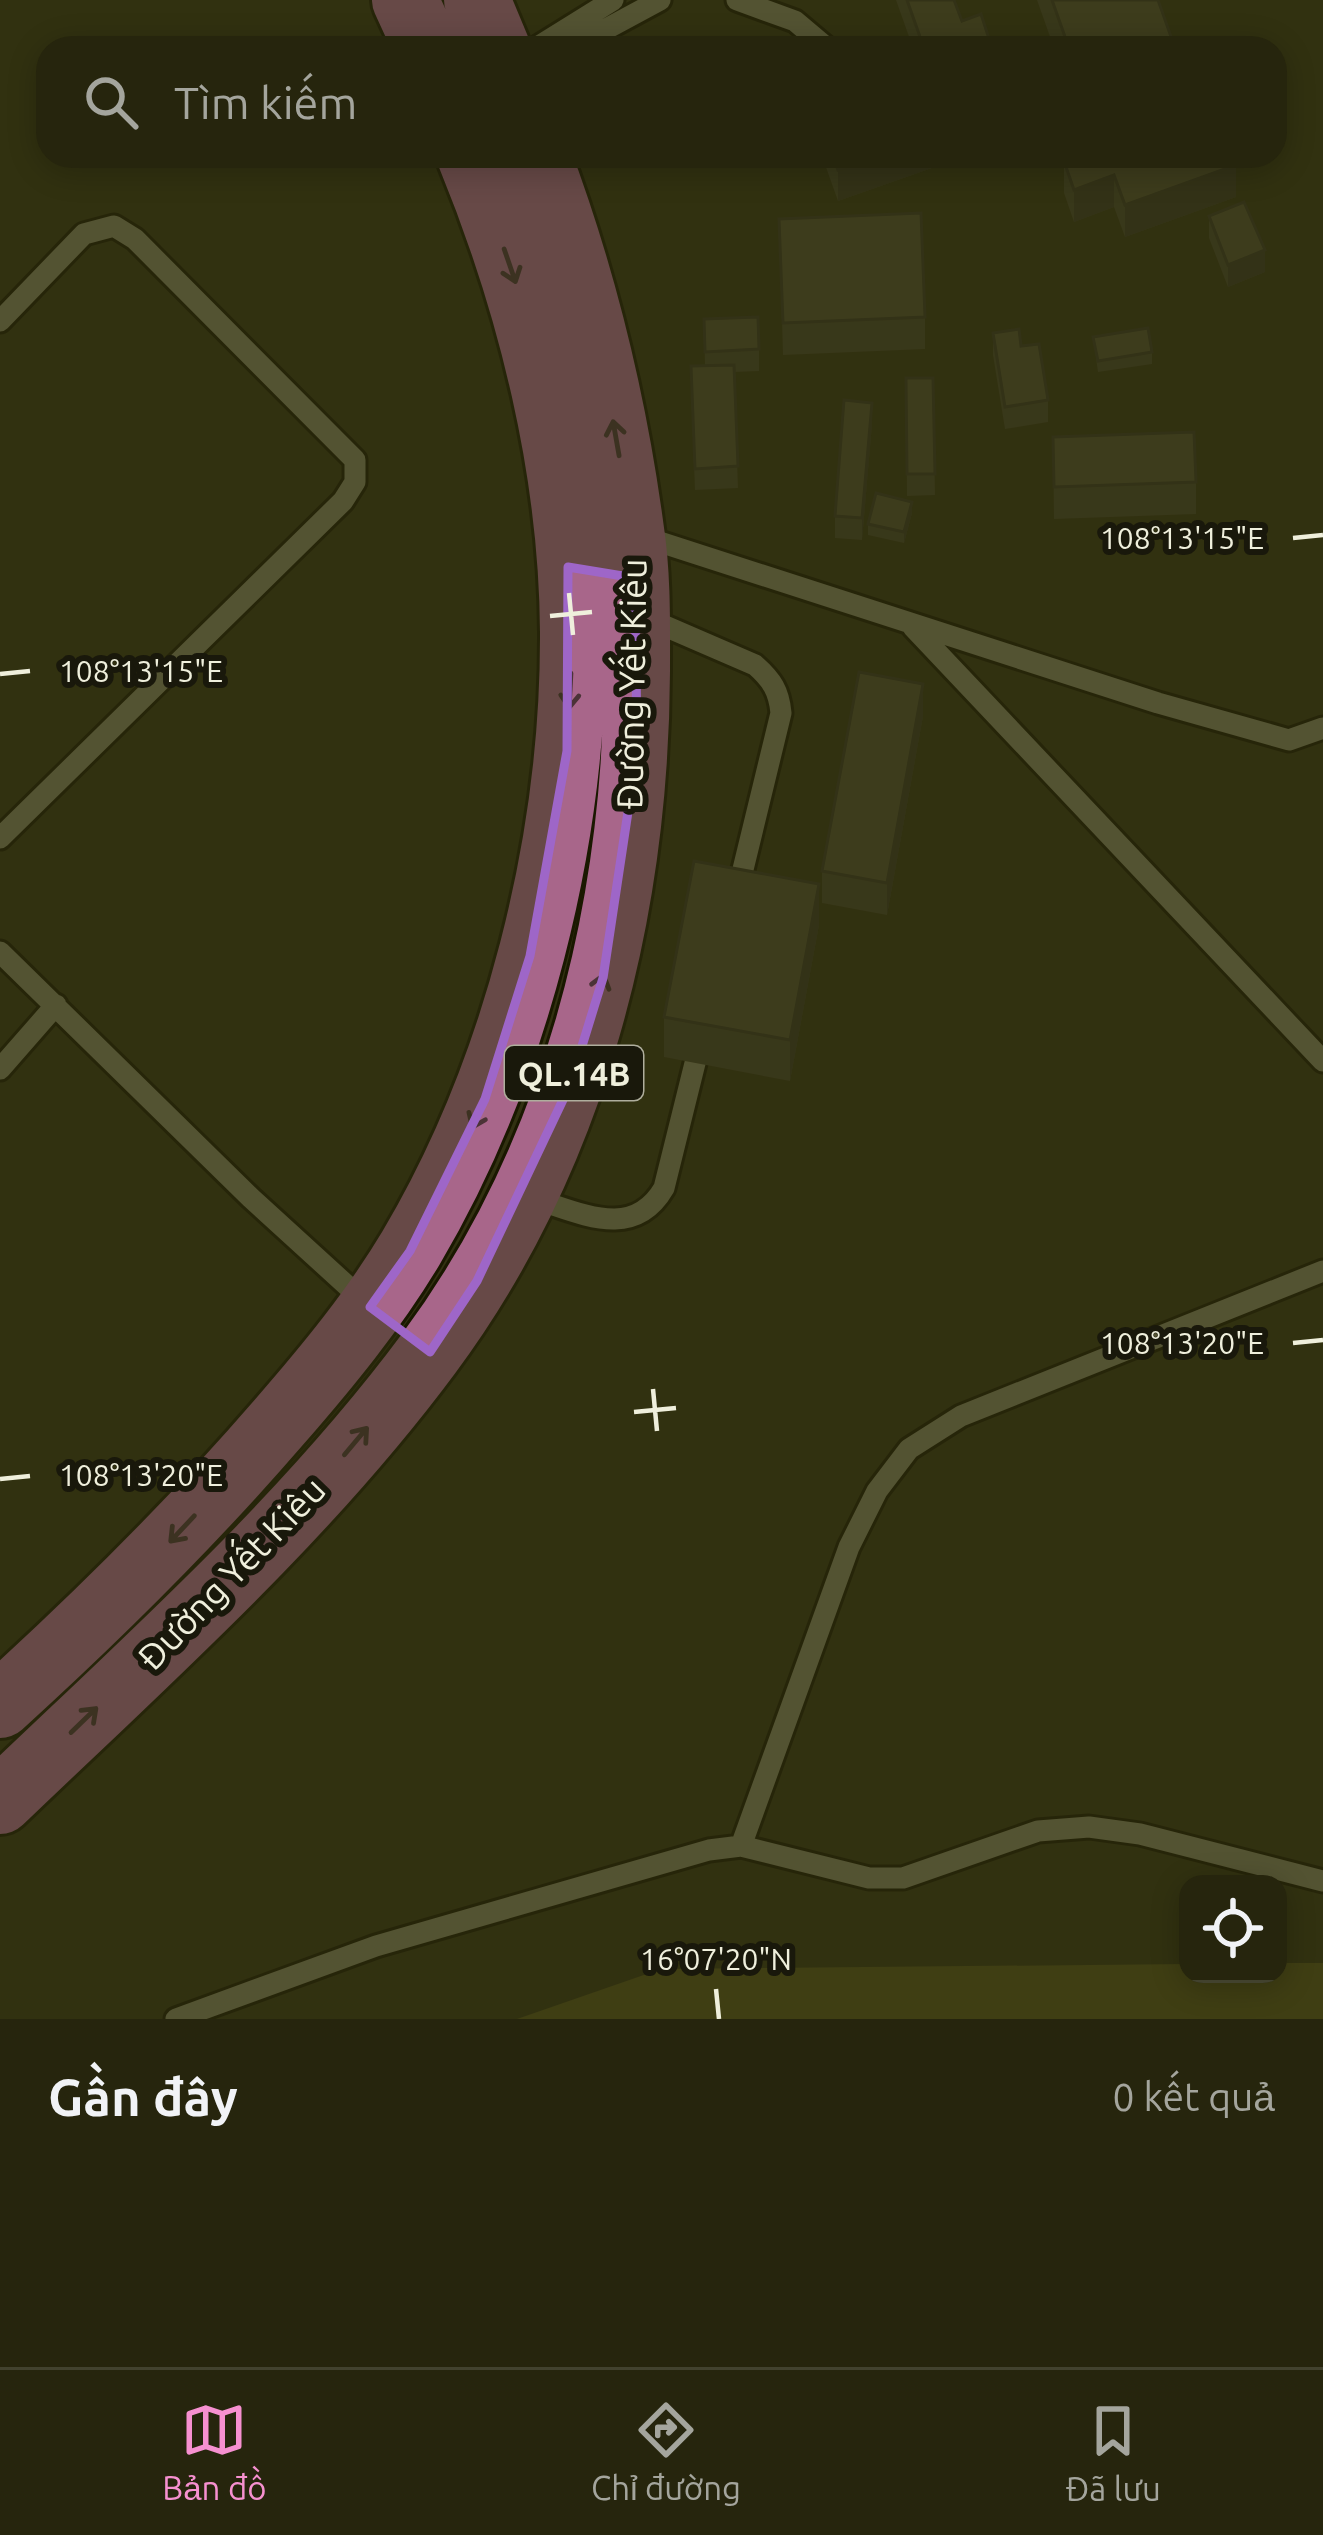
<!DOCTYPE html>
<html lang="vi">
<head>
<meta charset="utf-8">
<style>
  :root { --surface:#26250d; --page:#32311b; --text:#f1f3f6; --muted:#a4a59d; --line:#42422e; --accent:#f690d0 }
  body { margin:0; font-family:Ubuntu,sans-serif; background:var(--page); color:var(--text) }
  .controls { position:absolute; right:36px; bottom:36px; display:grid; overflow:hidden; border-radius:24px; box-shadow:0 6px 30px #0003 }
  .controls button { width:108px; height:108px; display:grid; place-items:center; padding:0; border:0; border-bottom:3px solid var(--line); background:var(--surface); color:var(--text); font:60px sans-serif }
  .list { margin:0; padding:0; list-style:none }
  h2 { display:flex; justify-content:space-between; align-items:center; height:156px; margin:0; padding:0 48px; font-size:51px }
  h2 small { font-size:39px; font-weight:400; color:var(--muted) }
  .icon { flex:none; width:66px; height:66px; fill:none; stroke:currentColor; stroke-width:2; stroke-linecap:round; stroke-linejoin:round }
  .map { position:relative; flex:none; width:1323px; height:2019px; overflow:hidden }
  .search { position:absolute; background:var(--surface); box-shadow:0 6px 30px #0003; left:36px; right:36px; top:36px; height:132px; display:flex; align-items:center; gap:30px; box-sizing:border-box; padding:0 42px; border-radius:36px; color:var(--muted); font-size:45px }
  .sheet { height:348px; background:var(--surface) }
  nav { display:flex; justify-content:space-around; align-items:center; box-sizing:border-box; height:168px; border-top:3px solid var(--line); background:var(--surface); font-size:33px; color:var(--muted) }
  nav a { display:grid; justify-items:center; gap:6px }
  nav .on { color:var(--accent) }
  .map>svg:first-child { display:block }
  .green { fill:#504e18 }
  .lines { fill:none; stroke-linecap:round; stroke-linejoin:round }
  .service-casing { stroke:#1a1800; stroke-width:27 }
  .trunk-casing { stroke:#1a1800; stroke-width:72 }
  .service { stroke:#7d7c5b; stroke-width:21 }
  .trunk { stroke:#a8668a; stroke-width:66 }
  .wall { fill:#424026 }
  .shaded-wall { fill:#36341f }
  .building { fill:#4d4b2c; stroke:#36341f; stroke-width:3 }
  .oneway { stroke:#4b3337 }
  .marked { fill:none; stroke:#9e66c8; stroke-width:9; stroke-linejoin:round }
  .ticks { fill:none; stroke:#efefdc; stroke-width:4.5 }
  .labels { text-anchor:middle; dominant-baseline:central; stroke-width:12; stroke-linejoin:round; paint-order:stroke }
  .shield { fill:#19180b; stroke:#afae9d; stroke-width:3 }
  .shield-label { font-size:33px; font-weight:bold; fill:#efefdc }
  .street-label { font-size:36px; fill:#efefdc; stroke:#19180b }
  .ticks-label { font-size:30px; text-anchor:middle; fill:#efefdc; stroke:#19180b; stroke-width:12; stroke-linejoin:round; paint-order:stroke }
</style>
</head>
<body>
<div class="map">
<svg width="1323" height="2019" viewBox="0 0 1323 2019">
  <rect width="100%" height="100%" fill="#323111"/>
  <path class="green" d="M1278,1963H1323V2019H517L661,1969L1188,1964V1974H1278Z"/>
  <g class="lines">
    <g class="service-casing">
      <path id="service" d="M737,0L795,21L827,48
        M536,48L613,0
        M571,48L660,0
        M0,321L84,234L114,226L135,239L355,460V482L343,501L0,838
        M638,535L1158,703L1289,740L1323,728
        M644,617L755,665C772,680 779,691 781,713L737,894
        M913,627L1323,1061
        M0,952L251,1198L365,1302
        M0,1069L56,1005
        M528,1197C578,1211 632,1243 664,1188L702,1035
        M741,1846L849,1547L877,1491L909,1449L961,1416L1323,1271
        M176,2019L376,1946L709,1850L741,1846L869,1878H903L1038,1831L1089,1827L1140,1834L1323,1881"/>
    </g>
    <g class="trunk-casing">
      <path id="trunk" d="M405,0L427,48
        M477,0L497,48
        M0,1705C99,1615 192,1523 280,1421C327,1367 374,1310 411,1248C517,1069 574,840 573,632C572,470 531,305 470,156
        M0,1801C149,1658 306,1519 429,1353C575,1156 636,912 637,671C637,624 638,576 631,530C614,403 583,276 538,156"/>
    </g>
    <use href="#service" class="service"/>
    <use href="#trunk" class="trunk"/>
  </g>
  <path class="wall" d="M896,0H954L962,21L992,48H913Z
    M1037,0H1158L1175,48H1054Z
    M822,156H949V162L838,201Z
    M1064,161L1236,197L1125,237L1114,207L1074,222L1064,193Z
    M1209,216L1265,272L1228,287L1209,238Z
    M779,219L925,317V349L783,355Z
    M704,319L759,349V371L734,372L738,488L695,490L691,388L705,366Z
    M993,333L1021,346L1048,400V422L1005,429L993,355Z
    M1093,337L1152,352V364L1098,372Z
    M906,378H933L935,495L907,496Z
    M872,424L862,540L835,538V516Z
    M1053,437L1196,482V514L1054,519Z
    M912,513L904,543L868,535V524Z
    M923,716L887,915L822,903V871Z
    M819,925L790,1081L664,1057V1017Z"/>
  <path class="shaded-wall" d="M876,156H949V162L838,201V170Z
    M1035,156H1067L1035,168Z
    M1236,165V197L1125,237V205Z
    M1114,176V207L1074,222V190Z
    M1265,250V272L1228,287V265Z
    M872,403V424L862,540V518Z
    M912,502V513L904,543V532Z
    M923,684V716L887,915V883Z
    M819,884V925L790,1081V1040Z"/>
  <path class="building" d="M907,0H954L962,21L981,14L992,48H924Z
    M1052,0H1158L1175,48H1069Z
    M833,156H876L838,170Z
    M1079,156H1233L1236,165L1125,205L1114,175L1074,190L1064,161Z
    M1244,202L1265,250L1228,265L1209,216Z
    M921,213L925,317L783,323L779,219Z
    M758,317L759,349L705,352L704,319Z
    M1148,328L1152,352L1098,361L1093,337Z
    M1019,329L1021,346L1039,344L1048,400L1005,407L993,333Z
    M734,365L738,466L695,469L691,366Z
    M906,378H933L935,474H907Z
    M844,400L872,403L862,518L835,516Z
    M1194,432L1196,482L1054,487L1053,437Z
    M876,493L912,502L904,532L868,524Z
    M859,672L923,684L887,883L822,871Z
    M694,861L819,884L790,1040L664,1017Z"/>
  <defs><path id="oneway-shaft" d="M-6 0H5M1.5-3L5.5 0L1.5 3" fill="none" stroke-width="1.6" stroke-linecap="round" stroke-linejoin="round" transform="scale(3)"/></defs>
  <g class="oneway">
    <use href="#oneway-shaft" transform="translate(510 266) rotate(71)"/>
    <use href="#oneway-shaft" transform="translate(616 438) rotate(-100)"/>
    <use href="#oneway-shaft" transform="translate(570 691) rotate(93)"/>
    <use href="#oneway-shaft" transform="translate(599 991) rotate(-74)"/>
    <use href="#oneway-shaft" transform="translate(479 1112) rotate(114)"/>
    <use href="#oneway-shaft" transform="translate(356 1441) rotate(-50)"/>
    <use href="#oneway-shaft" transform="translate(182 1529) rotate(133)"/>
    <use href="#oneway-shaft" transform="translate(84 1720) rotate(-44)"/>
  </g>
  <path d="M0 0H1323V2019H0ZM568,567L635,578L637,752L603,978L570,1085L477,1281L430,1352L370,1307L410,1251L485,1099L530,956L567,751Z" fill="#323111" fill-opacity=".55" fill-rule="evenodd"/>
  <path class="marked" d="M568,567L635,578L637,752L603,978L570,1085L477,1281L430,1352L370,1307L410,1251L485,1099L530,956L567,751Z"/>
  <path class="ticks" d="M1293,538L1323,535M569,593L573,635M550,616L592,612M0,674L30,671M1293,1343L1323,1340M653,1389L657,1431M634,1412L676,1408M0,1479L30,1476M716,1989L719,2019"/>
  <g class="labels">
    <rect class="shield" x="505" y="1046" width="138" height="54" rx="9"/>
    <g class="shield-label">
      <text x="574" y="1073">QL.14B</text>
    </g>
    <g class="street-label">
      <text transform="translate(631 684) rotate(-89)">Đường Yết Kiêu</text>
      <text transform="translate(231 1573) rotate(-46)">Đường Yết Kiêu</text>
    </g>
  </g>
  <g class="ticks-label">
    <text x="1182" y="549">108°13'15"E</text>
    <text x="141" y="682">108°13'15"E</text>
    <text x="1182" y="1354">108°13'20"E</text>
    <text x="141" y="1486">108°13'20"E</text>
    <text x="716" y="1970">16°07'20"N</text>
  </g>
</svg>
<div class="controls">
<button><svg class="icon" aria-label="locate" viewBox="0 0 24 24"><circle cx="12" cy="12" r="6"/><path d="M12 2v4M12 18v4M2 12h4M18 12h4"/></svg></button>
</div>
<div class="search"><svg class="icon" aria-label="search" viewBox="0 0 24 24"><circle cx="10" cy="10" r="6"/><path d="M15 15l6 6"/></svg>Tìm kiếm</div>
</div>
<section class="sheet">
<h2>Gần đây<small>0 kết quả</small></h2>
<ul class="list">
</ul>
</section>
<nav>
<a class="on"><svg class="icon" aria-label="map" viewBox="0 0 24 24"><path d="M3 6l6-2 6 2 6-2v14l-6 2-6-2-6 2zM9 4v14M15 6v14"/></svg>Bản đồ</a>
<a><svg class="icon" aria-label="directions" viewBox="0 0 24 24"><path d="M12 3l9 9-9 9-9-9zM9 14v-3h6M13 9l2 2-2 2"/></svg>Chỉ đường</a>
<a><svg class="icon" aria-label="saved" viewBox="0 0 24 24"><path d="M7 4h10v16l-5-4-5 4z"/></svg>Đã lưu</a>
</nav>
</body>
</html>
